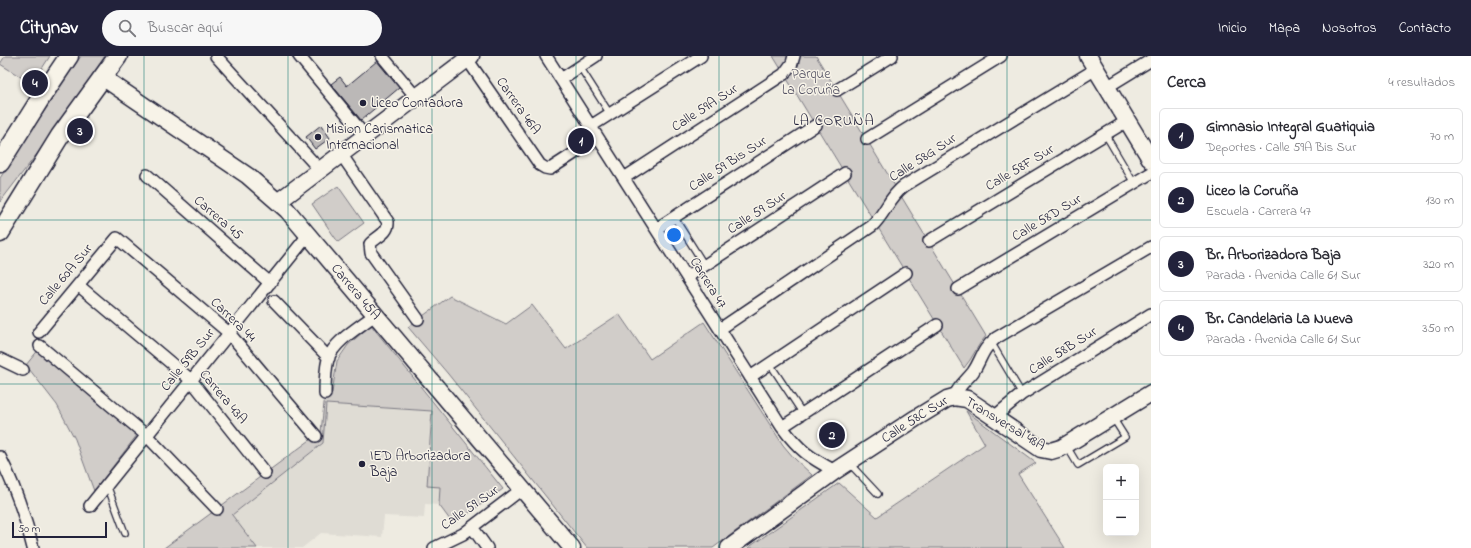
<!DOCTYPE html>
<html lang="es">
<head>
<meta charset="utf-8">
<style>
  :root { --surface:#fff; --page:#f7f7f7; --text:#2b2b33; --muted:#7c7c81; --line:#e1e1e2; --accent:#22223b }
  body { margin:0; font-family:"Indie Flower",sans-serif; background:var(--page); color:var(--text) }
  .controls { position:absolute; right:12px; bottom:12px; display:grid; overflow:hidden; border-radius:6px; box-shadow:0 4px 16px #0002 }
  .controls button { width:36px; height:36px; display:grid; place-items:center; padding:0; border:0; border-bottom:1px solid var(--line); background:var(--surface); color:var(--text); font:20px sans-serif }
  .scale { position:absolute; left:12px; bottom:10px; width:95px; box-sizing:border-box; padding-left:4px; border:2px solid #22223b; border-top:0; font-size:11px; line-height:14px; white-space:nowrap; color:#22223b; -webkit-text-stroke:3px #f7f3e8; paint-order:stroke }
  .you { position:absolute; left:674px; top:179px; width:14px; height:14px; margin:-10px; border:3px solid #fff; border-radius:50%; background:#1a73e8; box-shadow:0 0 0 6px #1a73e833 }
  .badge { display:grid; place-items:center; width:26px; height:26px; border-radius:50%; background:var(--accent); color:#fff; font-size:13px; font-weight:700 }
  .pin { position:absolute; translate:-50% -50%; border:2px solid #fff; box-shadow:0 1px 4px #0006 }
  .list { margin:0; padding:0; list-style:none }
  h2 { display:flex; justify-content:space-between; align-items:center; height:52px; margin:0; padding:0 16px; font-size:17px }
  h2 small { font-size:13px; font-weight:400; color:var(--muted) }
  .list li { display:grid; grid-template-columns:26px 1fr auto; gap:12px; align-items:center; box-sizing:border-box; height:56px; margin:0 8px 8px; padding:0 8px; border:1px solid var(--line); border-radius:6px }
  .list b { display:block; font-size:15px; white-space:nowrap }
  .list p { margin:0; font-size:13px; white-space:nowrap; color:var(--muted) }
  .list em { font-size:13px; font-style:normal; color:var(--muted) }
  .icon { flex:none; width:22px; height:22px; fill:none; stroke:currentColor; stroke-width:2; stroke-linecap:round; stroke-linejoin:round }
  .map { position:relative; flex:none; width:1151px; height:492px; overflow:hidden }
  header { display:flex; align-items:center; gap:24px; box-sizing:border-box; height:56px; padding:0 20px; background:var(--accent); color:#fff }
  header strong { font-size:19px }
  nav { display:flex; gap:22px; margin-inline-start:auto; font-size:14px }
  .search { width:280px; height:36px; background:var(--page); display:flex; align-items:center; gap:10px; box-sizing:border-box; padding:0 14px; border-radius:22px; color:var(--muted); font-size:15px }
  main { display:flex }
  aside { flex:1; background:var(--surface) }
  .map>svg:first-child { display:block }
  .built { fill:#dfdcd4 }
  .green { fill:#d1cdc9; stroke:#7a7882 }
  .building { fill:#bbb8b7; stroke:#22223b }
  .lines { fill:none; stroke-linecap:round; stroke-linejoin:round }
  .lane-casing { stroke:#22223b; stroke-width:8 }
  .street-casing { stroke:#22223b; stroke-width:14 }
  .secondary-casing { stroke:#22223b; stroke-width:19 }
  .primary-casing { stroke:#22223b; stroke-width:21 }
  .lane { stroke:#f7f3e8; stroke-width:5.5 }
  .street { stroke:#f7f3e8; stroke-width:11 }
  .secondary { stroke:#f7f3e8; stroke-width:16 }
  .primary { stroke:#f7f3e8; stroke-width:18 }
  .grid { fill:none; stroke:#0f766e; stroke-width:1; stroke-opacity:0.55 }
  .poi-dot { fill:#22223b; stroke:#f7f3e8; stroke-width:1.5 }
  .labels { text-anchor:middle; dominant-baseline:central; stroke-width:3; stroke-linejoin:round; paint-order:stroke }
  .park-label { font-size:14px; fill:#575566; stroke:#f7f3e8 }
  .poi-label { font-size:14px; fill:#22223b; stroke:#f7f3e8; text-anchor:start }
  .street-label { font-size:14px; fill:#22223b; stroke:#f7f3e8 }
  .neighbourhood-label { font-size:15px; letter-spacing:1px; fill:#22223b; stroke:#f7f3e8 }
</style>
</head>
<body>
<header>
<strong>Citynav</strong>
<div class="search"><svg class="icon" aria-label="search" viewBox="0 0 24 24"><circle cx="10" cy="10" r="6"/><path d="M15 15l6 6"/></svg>Buscar aquí</div>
<nav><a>Inicio</a><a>Mapa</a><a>Nosotros</a><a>Contacto</a></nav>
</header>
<main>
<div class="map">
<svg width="1151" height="492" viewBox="0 0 1151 492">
  <rect width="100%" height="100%" fill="#eeebe1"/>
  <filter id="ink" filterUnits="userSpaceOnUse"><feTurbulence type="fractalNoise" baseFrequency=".025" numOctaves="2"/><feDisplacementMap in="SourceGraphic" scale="8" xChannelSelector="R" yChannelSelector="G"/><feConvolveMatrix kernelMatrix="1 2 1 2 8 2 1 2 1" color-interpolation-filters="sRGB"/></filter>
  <g filter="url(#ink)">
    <path class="built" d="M326,348L432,355L427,429L441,430L439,449L425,448L424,462L384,460L382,481L321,477L302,492H257L231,459L323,387Z"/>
    <path class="green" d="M5,0H50L32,28L0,8Z
      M81,0H105L40,94L0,146V122Z
      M773,0H816L986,280C977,289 973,302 964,312Z
      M338,130L364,167L338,186L312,148Z
      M450,240L506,268L532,249L566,293L619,258L650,303L704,266L783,389L794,402L812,419L713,492H587L448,318L408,271Z
      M371,269L503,433L453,468L439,449L440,431L427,430L432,355L326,348L323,387L232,459L257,492H164L321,376L325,338L332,337L337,305L348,289Z
      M44,287L144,370L94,435L75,383L57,349L26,309Z
      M966,355L1036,407L1018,418L1065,492H748L839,427L877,461L985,388Z"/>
    <path class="building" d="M377,5L399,32L361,64L331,28L340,21L347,30Z
      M321,69L330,82L315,93L306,81Z
      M585,74L588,80L572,90L568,85Z"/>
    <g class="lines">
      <g class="lane-casing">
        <path id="lane" d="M580,11L610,58
          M1105,78L1134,127
          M674,161L705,210
          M991,286L1022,338
          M770,308L803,358
          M1066,389L1078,409L1125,381L1113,362
          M850,408L878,438
          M107,429L125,477"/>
      </g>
      <g class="street-casing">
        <path id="street" d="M216,0L320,114
          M299,0L365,80
          M382,0L416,41
          M465,0L540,109L545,112L550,113L598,82
          M546,0L782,371C800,395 809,401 835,415
          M561,23L596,0
          M1107,31L1151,4
          M837,34L892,0
          M591,70L701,0
          M867,83L1001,0
          M341,98L388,166C389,177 376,181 370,188L371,197L418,263
          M147,119L270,227
          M624,122L784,18L792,7L794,0
          M656,173L816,69
          M929,185L1127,65
          M687,221L845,117
          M78,229L191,324L265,417
          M958,233L1151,117
          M274,245L329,302
          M720,273L872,170C885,158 889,141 904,130L1096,13
          M39,276L117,182L229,277L316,380
          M40,290L146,379L217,453
          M0,303L23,314
          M750,321L906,217
          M325,338C325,327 325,315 328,303C334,285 361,270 376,258
          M954,341C959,329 966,325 973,316C982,303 981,294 996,282L1151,191
          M994,361L1022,338L1151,258
          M782,371L937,269
          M0,401C15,430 25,460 33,492
          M90,450L309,178
          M472,471L487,492
          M434,492L463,478L522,433"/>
      </g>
      <g class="secondary-casing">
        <g id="secondary">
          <path d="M1088,0L1151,104"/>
          <path id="s1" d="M102,21L248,120L287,154L572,492"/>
          <path d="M279,145L471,0"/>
          <path id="s2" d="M729,492L835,415L916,362L947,343L954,341L967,343L1041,393L1051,395L1061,392L1151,337"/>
        </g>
      </g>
      <g class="primary-casing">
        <path id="primary" d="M0,107L42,40L69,0
          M0,177L60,80L118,0"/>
      </g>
      <use href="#lane" class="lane"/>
      <use href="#street" class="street"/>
      <use href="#secondary" class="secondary"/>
      <use href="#primary" class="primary"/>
    </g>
  </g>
  <path class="grid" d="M144,0V492M288,0V492M432,0V492M576,0V492M719,0V492M863,0V492M1007,0V492M0,164H1151M0,328H1151"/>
  <g class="poi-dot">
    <circle cx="363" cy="47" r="4"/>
    <circle cx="318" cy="81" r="4"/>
    <circle cx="362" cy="408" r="4"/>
  </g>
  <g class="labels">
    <g class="park-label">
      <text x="811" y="18">Parque<tspan x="811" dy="16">La Coruña</tspan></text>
    </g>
    <g class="poi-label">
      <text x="371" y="47">Liceo Contadora</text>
      <text x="326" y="73">Mision Carismatica<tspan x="326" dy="16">Internacional</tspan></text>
      <text x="370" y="400">IED Arborizadora<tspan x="370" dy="16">Baja</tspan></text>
    </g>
    <g class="street-label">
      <text transform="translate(518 50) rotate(55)">Carrera 46A</text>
      <text transform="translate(705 52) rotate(-33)">Calle 59A Sur</text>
      <text transform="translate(923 102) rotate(-33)">Calle 58G Sur</text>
      <text transform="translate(728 108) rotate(-33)">Calle 59 Bis Sur</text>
      <text transform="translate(1020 112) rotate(-31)">Calle 58F Sur</text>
      <text transform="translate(757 157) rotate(-33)">Calle 59 Sur</text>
      <text transform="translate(218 162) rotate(41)">Carrera 45</text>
      <text transform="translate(1047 162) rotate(-31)">Calle 58D Sur</text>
      <text transform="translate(66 219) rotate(-50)">Calle 60A Sur</text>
      <text transform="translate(708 227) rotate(58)">Carrera 47</text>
      <text stroke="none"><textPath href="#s1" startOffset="335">Carrera 45A</textPath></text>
      <text transform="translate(233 264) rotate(44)">Carrera 44</text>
      <text transform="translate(1063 295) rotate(-32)">Calle 58B Sur</text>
      <text transform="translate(188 304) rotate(-51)">Calle 59B Sur</text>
      <text transform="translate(223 341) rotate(50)">Carrera 43A</text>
      <text stroke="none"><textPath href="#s2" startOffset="226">Calle 58C Sur</textPath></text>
      <text transform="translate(1005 368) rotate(31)">Transversal 48A</text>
      <text transform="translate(470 452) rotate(-35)">Calle 59 Sur</text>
    </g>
    <g class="neighbourhood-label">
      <text x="834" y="65">LA CORUÑA</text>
    </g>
  </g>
</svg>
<div class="controls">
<button>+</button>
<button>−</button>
</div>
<div class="scale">50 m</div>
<div class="you"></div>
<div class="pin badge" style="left:581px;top:85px">1</div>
<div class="pin badge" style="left:832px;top:379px">2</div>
<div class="pin badge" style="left:80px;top:75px">3</div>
<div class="pin badge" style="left:35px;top:27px">4</div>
</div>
<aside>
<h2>Cerca<small>4 resultados</small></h2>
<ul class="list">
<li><span class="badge">1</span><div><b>Gimnasio Integral Guatiquia</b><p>Deportes · Calle 59A Bis Sur</p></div><em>70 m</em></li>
<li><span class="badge">2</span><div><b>Liceo la Coruña</b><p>Escuela · Carrera 47</p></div><em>130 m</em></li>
<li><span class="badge">3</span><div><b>Br. Arborizadora Baja</b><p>Parada · Avenida Calle 61 Sur</p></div><em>320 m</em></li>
<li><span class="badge">4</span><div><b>Br. Candelaria La Nueva</b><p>Parada · Avenida Calle 61 Sur</p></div><em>350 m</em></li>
</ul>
</aside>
</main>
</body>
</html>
